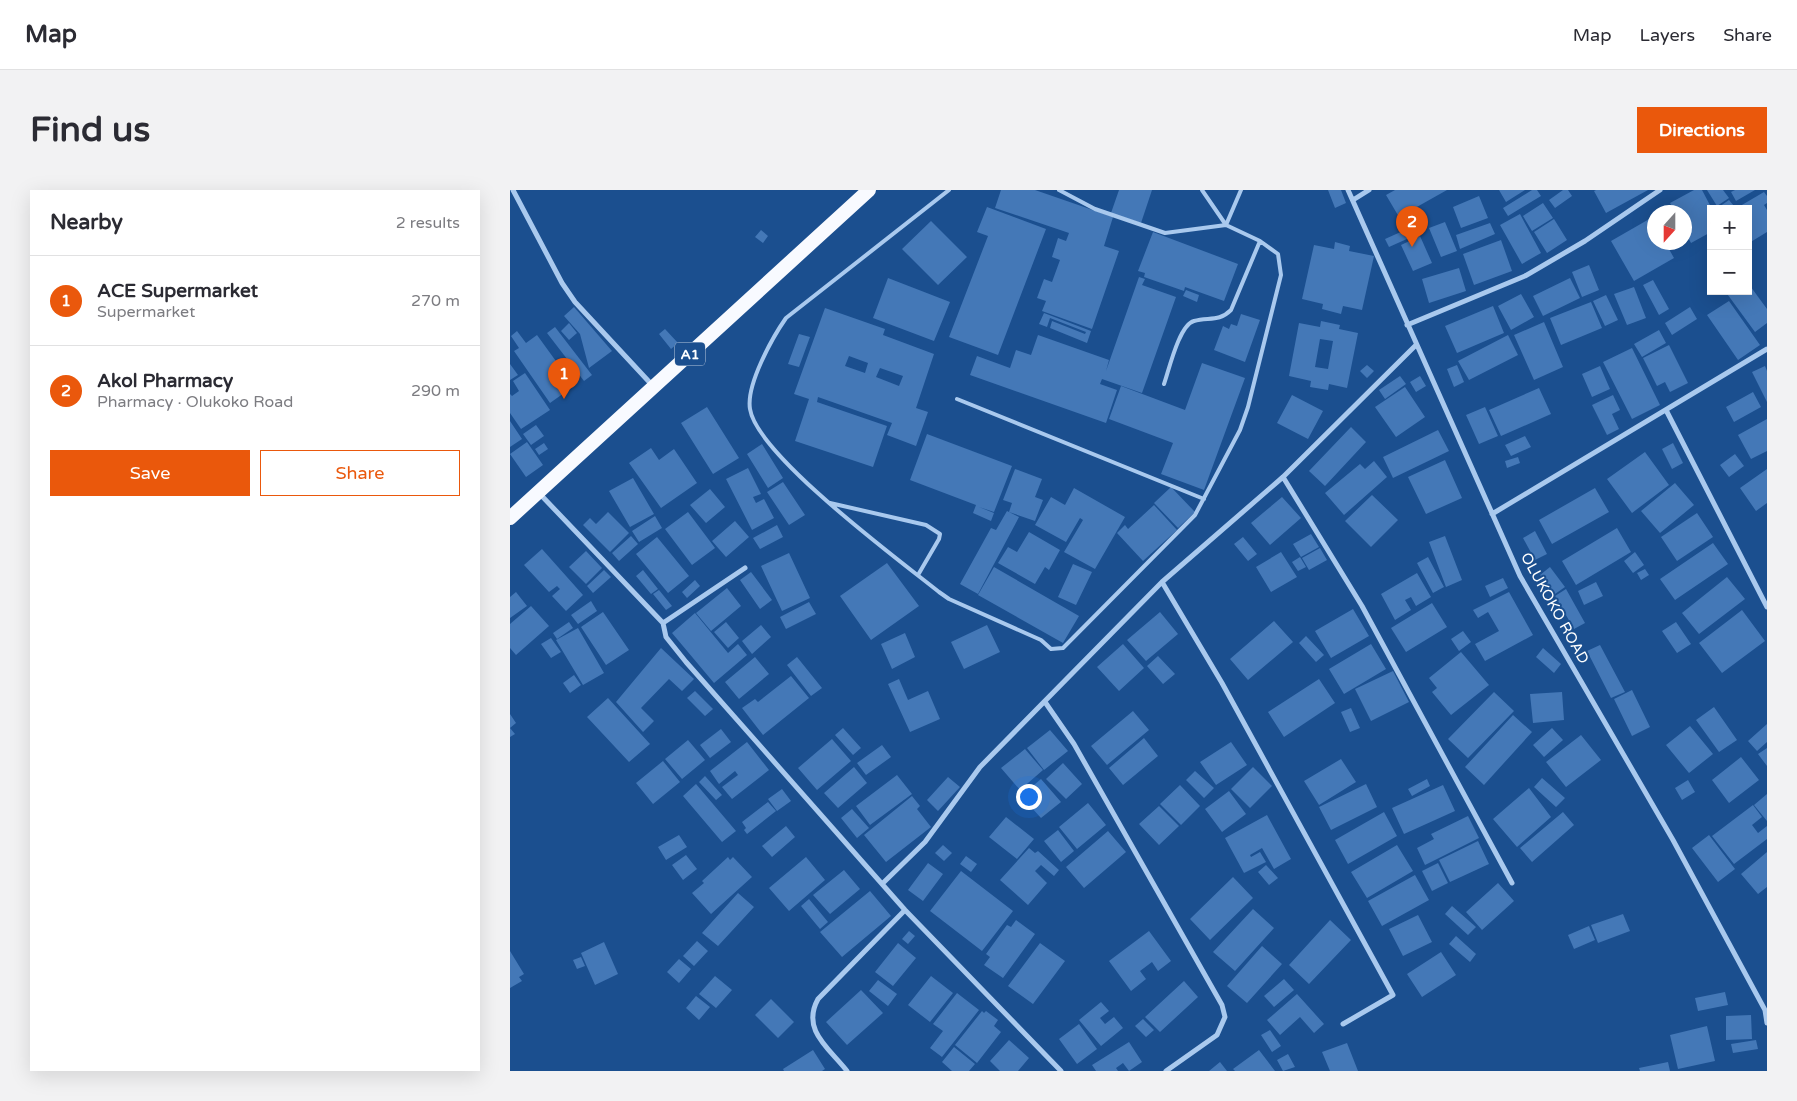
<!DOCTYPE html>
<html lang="en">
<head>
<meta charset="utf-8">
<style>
  :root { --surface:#fff; --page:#f2f2f3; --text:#2b2b33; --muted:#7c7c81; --line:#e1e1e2; --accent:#ea580c }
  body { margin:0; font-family:"Varela Round",sans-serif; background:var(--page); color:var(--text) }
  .controls { position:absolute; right:15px; top:15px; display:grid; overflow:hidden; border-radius:0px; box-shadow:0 5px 20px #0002 }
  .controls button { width:45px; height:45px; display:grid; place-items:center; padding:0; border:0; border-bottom:1px solid var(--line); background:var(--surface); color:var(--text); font:25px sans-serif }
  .compass { position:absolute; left:1137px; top:15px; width:45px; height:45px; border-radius:50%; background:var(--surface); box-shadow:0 5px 20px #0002; rotate:201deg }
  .you { position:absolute; left:518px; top:606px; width:18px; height:18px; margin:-12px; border:4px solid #fff; border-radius:50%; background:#1a73e8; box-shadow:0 0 0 8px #1a73e833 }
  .badge { display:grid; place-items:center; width:32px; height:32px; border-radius:50%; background:var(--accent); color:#fff; font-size:16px; font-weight:700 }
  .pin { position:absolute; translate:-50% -41px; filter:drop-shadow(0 1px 2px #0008) }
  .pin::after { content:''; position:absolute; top:26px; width:18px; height:15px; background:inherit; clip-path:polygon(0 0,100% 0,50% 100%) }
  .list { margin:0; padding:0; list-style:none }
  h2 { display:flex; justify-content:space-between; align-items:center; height:65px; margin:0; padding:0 20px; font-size:21px }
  h2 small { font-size:16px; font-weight:400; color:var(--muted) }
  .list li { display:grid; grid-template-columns:32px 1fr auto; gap:15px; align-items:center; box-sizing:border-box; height:90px; padding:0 20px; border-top:1px solid var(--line) }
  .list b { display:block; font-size:19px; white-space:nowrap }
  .list p { margin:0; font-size:16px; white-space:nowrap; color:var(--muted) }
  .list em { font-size:16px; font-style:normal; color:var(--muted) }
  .actions { display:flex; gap:10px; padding:15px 20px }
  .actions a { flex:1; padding:11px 0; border:1px solid var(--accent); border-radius:0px; text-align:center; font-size:18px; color:var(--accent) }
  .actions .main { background:var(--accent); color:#fff }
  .map { position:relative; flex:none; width:1257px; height:881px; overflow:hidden; border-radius:0px }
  header { display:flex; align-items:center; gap:30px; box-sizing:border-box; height:70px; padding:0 25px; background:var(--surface); border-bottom:1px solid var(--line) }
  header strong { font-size:24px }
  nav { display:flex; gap:28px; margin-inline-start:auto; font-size:18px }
  .intro { display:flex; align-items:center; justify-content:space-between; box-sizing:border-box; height:120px; padding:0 30px }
  h1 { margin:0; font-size:35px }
  .button { padding:12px 22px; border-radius:0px; background:var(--accent); color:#fff; font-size:18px; font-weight:700 }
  main { display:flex; gap:30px; padding:0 30px }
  aside { flex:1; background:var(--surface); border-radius:0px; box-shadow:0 5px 20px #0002 }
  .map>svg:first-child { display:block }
  .building { fill:#4478b7; fill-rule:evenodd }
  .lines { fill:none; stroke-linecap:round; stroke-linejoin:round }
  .service { stroke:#a9c9ee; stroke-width:4 }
  .minor { stroke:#a9c9ee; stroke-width:5 }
  .trunk { stroke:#f8faff; stroke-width:14 }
  .labels { text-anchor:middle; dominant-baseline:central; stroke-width:4; stroke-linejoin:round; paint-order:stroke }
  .shield { fill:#1b4f8f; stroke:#bbcadd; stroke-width:1 }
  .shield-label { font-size:14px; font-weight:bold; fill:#fff }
  .street-label { font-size:15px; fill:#fff; stroke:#1b4f8f }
</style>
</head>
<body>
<header>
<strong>Map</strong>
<nav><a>Map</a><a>Layers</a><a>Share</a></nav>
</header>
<div class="intro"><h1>Find us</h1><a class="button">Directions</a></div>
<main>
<aside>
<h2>Nearby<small>2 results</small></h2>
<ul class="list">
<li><span class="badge">1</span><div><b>ACE Supermarket</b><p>Supermarket</p></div><em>270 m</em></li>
<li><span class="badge">2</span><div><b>Akol Pharmacy</b><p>Pharmacy · Olukoko Road</p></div><em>290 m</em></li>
</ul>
<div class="actions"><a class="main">Save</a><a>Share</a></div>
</aside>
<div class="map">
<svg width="1257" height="881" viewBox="0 0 1257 881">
  <rect width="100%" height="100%" fill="#1b4f8f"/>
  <path class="building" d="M491,0H525L603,27L594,56L609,61L582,139L532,121L536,111L527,108L534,89L542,92L550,70L542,67L548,48L556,51L559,43L485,18Z
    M609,0H642L631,33L601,23Z
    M818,0H831L836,13L825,18Z
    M885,0H937L889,27L876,5Z
    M989,0H1015L996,12Z
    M1022,0H1027L1031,6L998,26L993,18Z
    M1053,0H1058L1062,6L1045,18L1039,10Z
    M1086,0H1138L1096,23L1084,1Z
    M1184,0H1192L1202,19L1201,42L1181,53L1174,40V22H1165L1160,13Z
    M1197,0H1213L1219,8L1207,16Z
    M1225,0H1245L1226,11L1221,2Z
    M1254,2L1257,6V13L1254,15L1257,20V42L1239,53L1238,19H1225Z
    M969,6L978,28L951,38L943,17Z
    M1219,10L1224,16L1220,19H1206Z
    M1033,13L1043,28L1022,41L1013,26Z
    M477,17L536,39L488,165L439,147L478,46L467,42Z
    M1010,24L1031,63L1012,74L990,35Z
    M1141,28L1144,34V52H1155L1164,68L1124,91L1101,51Z
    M1044,29L1057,50L1037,63L1024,42Z
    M421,31L457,67L428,95L392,59Z
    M935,32L947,61L931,67L919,38Z
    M980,33L985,44L950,59L946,45Z
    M904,36L908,44L879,57L875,49Z
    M251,40L258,46L253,53L245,47Z
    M643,42L728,74L714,111L675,97L674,101L634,87L635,83L628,81Z
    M910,46L922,73L903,81L891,55Z
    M991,50L1002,81L964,95L953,64Z
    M825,52L840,56L839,61L864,66L852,120L833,116L831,124L812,119L813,114L792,109L804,55L824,59Z
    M1079,75L1089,100L1072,107L1062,82Z
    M949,78L956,101L919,113L912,89Z
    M629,87L635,89L632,95L666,107L632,203L592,189L590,194L607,200L596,233L460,185L467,166L500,178L506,160L521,165L528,145L599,170L596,181Z
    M378,88L440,112L424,151L363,128Z
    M1060,88L1070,108L1033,126L1023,106Z
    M1143,90L1159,119L1149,125L1133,95Z
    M1238,93L1257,119V133L1245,142L1215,101H1238Z
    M1124,97L1136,128L1117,135L1104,104Z
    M676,100L689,105L687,112L673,106Z
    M1011,104L1024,127L1001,140L988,116Z
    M1096,105L1108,130L1095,136L1083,111Z
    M1219,111L1250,155L1228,170L1197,125Z
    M1081,112L1092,138L1051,155L1040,128Z
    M983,116L994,143L947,163L935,136Z
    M64,117L102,161L79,178L70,144L54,126Z
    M1180,117L1187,129L1162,145L1155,133Z
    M315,118L375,139L373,145L424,164L406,218L418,222L406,256L377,245L382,233L308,207L307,212L377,236L363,277L285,251L299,209L284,204ZM339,166L358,173L355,183L335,176ZM370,178L393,186L389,196L366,187Z
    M534,123L581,141L577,153L540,138L542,131L575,144L576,142L540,128L537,137L529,134Z
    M731,124L750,130L735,172L704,160L713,136L719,139L721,134L727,136Z
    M811,131L830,135L829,139L848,143L837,198L819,194L818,200L800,197L801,191L779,186L789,133L810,137ZM810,149L823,151L818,179L805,177Z
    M1034,132L1053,177L1024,190L1004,145Z
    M59,133L67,143L59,150L51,141Z
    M45,137L82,185L74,191L37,143Z
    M155,139L168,153L161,159L149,144Z
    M1149,140L1156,153L1132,167L1124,154Z
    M7,141L16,153L27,145L64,196L40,213L4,161L9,158L1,146Z
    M289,144L300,147L289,177L278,174Z
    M998,145L1008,165L959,190L948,171Z
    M1159,155L1178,193L1160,202L1155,192L1147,196L1133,168Z
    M1122,158L1150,215L1122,229L1093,172Z
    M692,173L735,188L694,300L651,284L663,253L599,229L611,196L675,220Z
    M0,174L8,185L0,190Z
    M857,175L864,181L857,188L850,181Z
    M947,175L954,192L944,197L937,179Z
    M1090,176L1100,199L1082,207L1072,184Z
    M1255,176L1257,181V212L1242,182Z
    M15,183L40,220L11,239L0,223V204L2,206L9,201L3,191Z
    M890,186L896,194L875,209L869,200Z
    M910,186L916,196L906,202L900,192Z
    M895,197L915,227L886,247L865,217Z
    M1029,198L1041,224L991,246L979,220Z
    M1243,202L1251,217L1224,232L1216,217Z
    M782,205L813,221L798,249L767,233Z
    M1103,205L1110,220L1102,224L1109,239L1097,245L1082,215Z
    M197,217L229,268L203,284L171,233Z
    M975,217L988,246L969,254L956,225Z
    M1257,229V261L1241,269L1228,245Z
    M0,231L12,249L0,257Z
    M26,235L34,246L21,255L13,244Z
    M841,237L856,252L815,296L799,281Z
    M928,240L939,261L883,288L873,267Z
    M417,244L502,276L484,322L469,317L484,323L481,331L463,323L466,315L400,290Z
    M1015,246L1021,257L1001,266L995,255Z
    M17,252L33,275L16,287L0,264Z
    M34,253L38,259L29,265L25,259Z
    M1163,253L1173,273L1162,279L1152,259Z
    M252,254L273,288L258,298L237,264Z
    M141,258L149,270L164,259L187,293L151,318L119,273Z
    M1135,262L1159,295L1122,323L1097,289Z
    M1225,264L1234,276L1219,287L1210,275Z
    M1008,267L1010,273L997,278L995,271Z
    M935,270L952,308L916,324L898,287Z
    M864,271L877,287L834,325L815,303L850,274L855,279Z
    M238,278L251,304L243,307L246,313L254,309L264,328L242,340L216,289Z
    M505,279L532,289L525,307L533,310L525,331L499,322L502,313L493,310Z
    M1257,279V313L1246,321L1230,298Z
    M123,288L144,324L120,337L99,301Z
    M273,292L295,325L279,335L257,302Z
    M1165,293L1184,315L1150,343L1131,321Z
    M661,297L685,322L668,338L644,313Z
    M564,298L615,327L585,379L554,362L573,330L570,328L556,352L525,335L541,307L555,315Z
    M1085,298L1099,322L1042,354L1029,330Z
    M200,299L215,317L196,333L180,315Z
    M862,305L888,330L861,357L835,331Z
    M772,307L791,328L760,355L741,333Z
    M644,315L667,340L633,371L607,343L615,335L618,339Z
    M497,321L509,327L468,404L450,394L481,338L486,340Z
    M98,322L119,343L100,362L73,335L80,328L86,334Z
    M178,322L205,358L182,375L155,339Z
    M1187,323L1203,347L1167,371L1151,347Z
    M145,326L152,338L129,352L122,341Z
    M225,331L239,347L216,367L202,351Z
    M267,335L273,347L250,359L243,348Z
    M1107,338L1121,362L1066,395L1052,371Z
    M1025,341L1037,364L1025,370L1013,348Z
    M519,342L550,360L539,380L535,377L525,394L488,373L498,357L507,362Z
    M801,344L809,357L791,367L783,354Z
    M121,346L128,354L109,371L102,363Z
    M935,346L952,390L936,397L919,352Z
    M147,347L179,386L158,403L126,364Z
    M733,347L747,364L738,371L724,354Z
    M1203,353L1218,374L1165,410L1150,389Z
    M810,358L817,370L799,380L792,368Z
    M32,359L73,405L56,421L42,406L50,399L47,396L39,402L14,375Z
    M76,361L92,378L76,394L59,377Z
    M771,362L787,387L761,402L746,377Z
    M1125,362L1134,375L1123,383L1114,371Z
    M279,363L300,408L272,421L251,376Z
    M790,367L796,377L788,381L782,372Z
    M918,367L934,397L923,403L907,373Z
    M377,373L409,416L361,450L330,406Z
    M563,374L582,382L566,415L548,407Z
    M484,377L569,426L553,453L468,405Z
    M1040,377L1055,397L1045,404L1030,385Z
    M1135,379L1139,385L1131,390L1127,383Z
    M94,380L101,387L83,403L77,396Z
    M133,380L148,399L141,404L126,386Z
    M241,382L262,410L250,419L230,390Z
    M907,383L921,407L906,416L901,407L895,410L901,420L885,430L871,404Z
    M1217,387L1235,409L1189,444L1172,423Z
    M993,388L998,398L980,407L975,396Z
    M185,390L190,396L177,408L172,402Z
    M1086,392L1093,406L1074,415L1068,401Z
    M217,398L231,416L201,441L186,423Z
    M1056,399L1075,433L1064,439L1045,406Z
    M149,400L162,416L156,420L143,404Z
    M6,402L17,416L0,428V407Z
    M999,402L1023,445L975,471L965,454L989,441L978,422L968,428L963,420Z
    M81,411L87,421L68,434L61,425Z
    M299,412L306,424L276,439L270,427Z
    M922,413L937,437L896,462L881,438Z
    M21,416L39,436L6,465L0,458V434Z
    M843,419L859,446L821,468L805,441Z
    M1232,420L1255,451L1212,483L1189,453Z
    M93,422L119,460L96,475L71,437Z
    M650,422L668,444L636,471L617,450Z
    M185,423L218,463L228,454L237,465L204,493L162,443Z
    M764,431L783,452L738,490L720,469Z
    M59,432L63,438L47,449L43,443Z
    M216,432L229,448L218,458L204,442Z
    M1166,432L1181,454L1167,463L1152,441Z
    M251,435L261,447L242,464L232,451Z
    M477,435L490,462L454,479L441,452Z
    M68,438L94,483L73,495L46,450Z
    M953,441L961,452L949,461L941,449Z
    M395,443L405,467L382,479L371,454Z
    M796,446L814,465L806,472L789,453Z
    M41,448L51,462L41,468L31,454Z
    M613,454L634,478L609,501L587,477Z
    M861,454L876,479L834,504L819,479Z
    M1090,455L1115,502L1101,508L1077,461Z
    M151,458L184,489L172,501L159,489L131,518L144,531L133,542L106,512Z
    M1033,458L1051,474L1044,483L1026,467Z
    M951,462L979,495L941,525L922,502L927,498L919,488Z
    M648,466L665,484L653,494L637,476Z
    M245,467L259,484L229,509L215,492Z
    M287,467L312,498L301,506L277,475Z
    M883,481L899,512L861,531L845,499Z
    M64,485L71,495L60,503L53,493Z
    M281,486L299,508L253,545L232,518L245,509L248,512Z
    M389,489L398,510L418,501L430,529L400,542L378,494Z
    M809,489L825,513L774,547L758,522Z
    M1122,500L1140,537L1122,546L1104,509Z
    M185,501L203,519L195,526L177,508Z
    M984,502L1004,521L958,568L938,549Z
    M1052,502L1054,530L1023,533L1020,504Z
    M98,508L140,554L119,572L77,527Z
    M1204,517L1227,550L1209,562L1186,530Z
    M841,518L850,538L840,542L831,522Z
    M623,521L639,540L597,575L581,556Z
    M0,524L6,533L0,538L5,544L0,547Z
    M1003,525L1022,542L974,595L955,577Z
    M1257,534V552L1247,561L1238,551Z
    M1180,536L1203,564L1179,583L1156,555Z
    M333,538L351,558L343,565L325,545Z
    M1042,538L1053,550L1034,567L1023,555Z
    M211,539L221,552L200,568L190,555Z
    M540,540L558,561L534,580L517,558Z
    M1071,545L1091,570L1056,597L1036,572Z
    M634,548L648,566L613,595L599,578Z
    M322,549L341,571L307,600L288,578Z
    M178,550L195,570L172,589L155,569Z
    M237,552L259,580L222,609L212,597L228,585L225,581L209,594L200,581Z
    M721,552L737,575L706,595L690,572Z
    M372,555L381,567L356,585L347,573Z
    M1257,558V576L1248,564Z
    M515,559L533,580L510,600L491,578Z
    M1231,567L1249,590L1219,613L1202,590Z
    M831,569L846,592L809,615L794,591Z
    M153,571L170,592L143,614L126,593Z
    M553,573L572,594L556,609L536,589Z
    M344,577L357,593L328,618L314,603Z
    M743,577L762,596L740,618L721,599Z
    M685,581L704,598L694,608L676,590Z
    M387,585L402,604L360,635L346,616Z
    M195,586L212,605L206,610L189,592Z
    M438,587L450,597L428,621L417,610Z
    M1032,588L1055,608L1046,617L1024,597Z
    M531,589L551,612L531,628L511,606Z
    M917,589L920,596L902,606L898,599Z
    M1178,590L1185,602L1172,610L1165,598Z
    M186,594L226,641L212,652L173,606Z
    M856,594L867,617L821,640L809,617Z
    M670,595L690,616L671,635L650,614Z
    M933,595L945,621L894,644L882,618Z
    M1019,598L1041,627L1007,657L983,629Z
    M272,599L281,611L267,621L258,609Z
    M719,601L736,624L712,642L695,619Z
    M1257,604V631L1244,615Z
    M402,606L410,616L407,619L421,637L376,672L354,645Z
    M258,612L266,621L237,644L234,640L236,638L232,632Z
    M578,613L596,635L567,659L549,637Z
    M1243,615L1252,627L1242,635L1248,643L1257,636V649L1224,674L1202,646Z
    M649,616L669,636L649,655L629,634Z
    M342,619L359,638L347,648L331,628Z
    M874,622L887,646L838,674L825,650Z
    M1053,622L1064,635L1022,672L1010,658Z
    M757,625L781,669L764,679L752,658L740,665L741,667L750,662L756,672L734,683L715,648Z
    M958,626L969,648L915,675L907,658L924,649L921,644Z
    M496,627L524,649L507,669L479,647Z
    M276,636L285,647L262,667L252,656Z
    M548,640L564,661L551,672L534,651Z
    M598,641L616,662L574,698L556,677Z
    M169,645L177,657L156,670L148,657Z
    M1199,645L1225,679L1208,692L1182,658Z
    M968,651L979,674L940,692L929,670Z
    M433,655L442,663L434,671L425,663Z
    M887,655L903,681L857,708L841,682Z
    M519,658L525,663L528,661L549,680L544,686L531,675L525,681L537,693L518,715L490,690Z
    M1257,662V697L1248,704L1231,684Z
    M176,665L187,679L173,690L162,675Z
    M456,666L467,674L461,682L450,674Z
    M218,667L220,670L223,667L242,687L201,724L182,703L194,693L192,691Z
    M296,667L315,690L279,721L259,698Z
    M418,673L433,684L413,711L398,700Z
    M928,673L938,693L922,701L912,681Z
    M756,675L768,688L759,695L748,682Z
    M334,680L350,699L320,724L303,705Z
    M451,681L503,721L472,761L420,721Z
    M905,685L919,710L872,736L858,711Z
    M723,687L743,708L700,750L680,729Z
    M988,693L1004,711L972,740L956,722Z
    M360,701L381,726L332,767L310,742Z
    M228,703L244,717L208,756L192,743Z
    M299,709L318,732L310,739L291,716Z
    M942,716L966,737L958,745L935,724Z
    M743,719L764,738L725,781L703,762Z
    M1113,724L1120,741L1088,753L1081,735Z
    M908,725L922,752L893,766L879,739Z
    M506,730L525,744L493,788L474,775L480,767L476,764L497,735L501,737Z
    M820,730L841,750L799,794L779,775Z
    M1079,736L1085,750L1064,759L1058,745Z
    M399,741L405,746L398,754L392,749Z
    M639,741L661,771L648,781L642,772L630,781L636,789L621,801L599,771Z
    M946,746L966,764L960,772L939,754Z
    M187,751L198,761L184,776L173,766Z
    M94,752L108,784L85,795L71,763Z
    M388,753L406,768L383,796L365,782Z
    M530,753L555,771L523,814L498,796Z
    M752,756L772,774L737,813L717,796Z
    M0,761L14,784L9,787L12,791L0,798Z
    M931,762L946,785L912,807L897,784Z
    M71,767L75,776L67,779L63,770Z
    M169,769L181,779L169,793L157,782Z
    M205,786L222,800L206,818L189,804Z
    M421,786L443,803L420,832L398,815Z
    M774,789L784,800L764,817L754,806Z
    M368,790L387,804L378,816L359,801Z
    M674,791L688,807L650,842L635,827Z
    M351,800L373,823L337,855L316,832Z
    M1215,802L1218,815L1188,821L1185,808Z
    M447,803L469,820L432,867L420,858L433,841L423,834Z
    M787,804L814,834L804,843L790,827L770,845L757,830Z
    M186,806L200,817L189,830L176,818Z
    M261,809L284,832L268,848L245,825Z
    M591,812L599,821L590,828L595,834L604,827L613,838L591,856L569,830Z
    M472,821L474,823L476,821L488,830L484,836L491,842L467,873L445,855Z
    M1241,825L1242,849L1216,850V826Z
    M633,829L644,840L636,847L625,836Z
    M569,834L587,859L567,874L549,849Z
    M1197,836L1205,871L1168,879L1160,845Z
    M760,840L771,856L762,862L751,845Z
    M499,850L519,868L508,881H490L480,871Z
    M1246,850L1248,859L1223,863L1221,854Z
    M619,852L632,872L619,881L613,873L606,878L608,881H586L582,875Z
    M837,853L848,881H820L812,862Z
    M444,857L465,874L459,881H442L432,872Z
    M303,860L315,879L312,881H274L273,879Z
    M749,860L765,881H725L723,879Z
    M778,864L785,877L773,881L767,870Z
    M710,872L717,881H699Z
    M1158,872L1160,881H1130L1129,878Z"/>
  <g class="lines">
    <path class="service" d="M439,0L276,128C262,148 236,195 240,219C247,265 389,370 429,402L439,409L531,450L541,459L553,458L685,325L730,240L738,217L771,85L768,64L750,51L716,35L692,0
      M549,0L585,19L655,43L716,35
      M716,35L731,0
      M654,194C659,180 669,135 684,131C699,127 709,132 721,120L750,51
      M447,209L694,309
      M320,313L416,335L430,344L429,349L408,385"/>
    <path class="minor" d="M3,0L52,93L65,112L143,196
      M838,0L1010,386L1163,650L1255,820L1257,833
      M843,10L859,0
      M897,135L1015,86L1075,51L1150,0
      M1156,220L1257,417
      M773,287L852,416L1002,693
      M28,302L153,433L156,447L176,472L395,720L551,881
      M982,324L1257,159
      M652,392L712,493L883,805L833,834
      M153,433L235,378
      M535,512L564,554L712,815L715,827L707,845L656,881
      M372,694L415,652L470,577L652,392L773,287L906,155
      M337,881C319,858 291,840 308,809L395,720"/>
    <path class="trunk" d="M0,328L359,0"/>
  </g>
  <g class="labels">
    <rect class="shield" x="165" y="152.5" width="30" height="23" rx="4"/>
    <g class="shield-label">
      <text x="180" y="164">A1</text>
    </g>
    <g class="street-label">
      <text transform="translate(1045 418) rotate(61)">OLUKOKO ROAD</text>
    </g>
  </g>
</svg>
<div class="controls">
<button>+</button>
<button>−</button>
</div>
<svg class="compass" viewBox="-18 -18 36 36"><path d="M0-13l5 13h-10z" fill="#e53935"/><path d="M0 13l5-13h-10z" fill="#7c7c81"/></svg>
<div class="you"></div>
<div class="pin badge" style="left:54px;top:209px">1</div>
<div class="pin badge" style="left:902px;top:57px">2</div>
</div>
</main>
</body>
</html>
